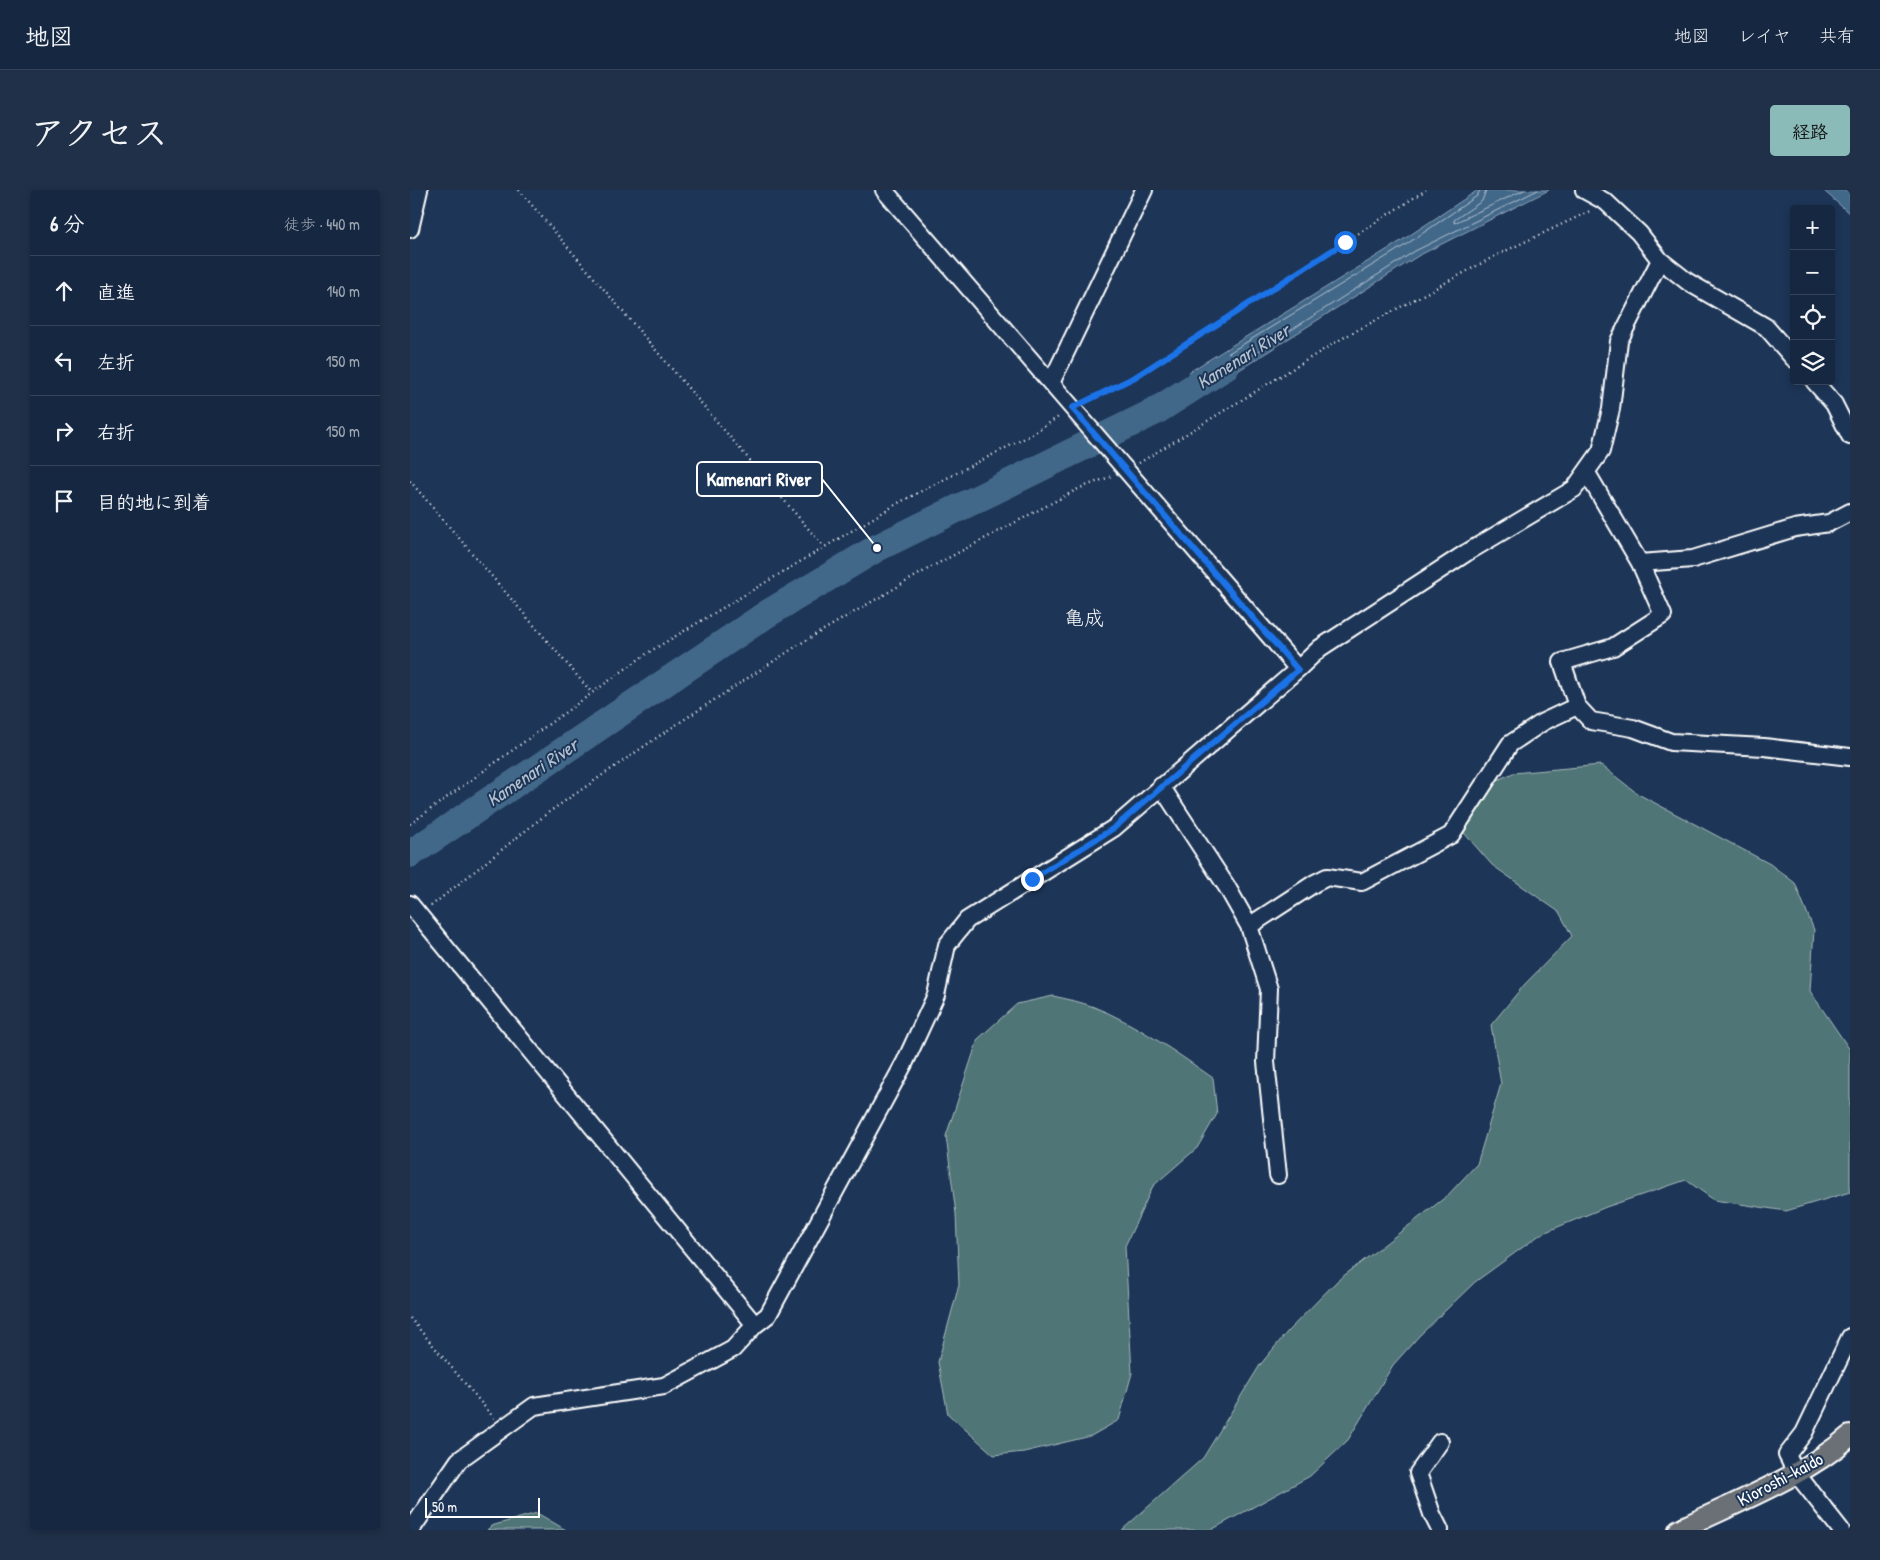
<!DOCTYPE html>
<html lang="ja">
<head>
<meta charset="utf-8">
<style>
  :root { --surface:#162841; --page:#1f3048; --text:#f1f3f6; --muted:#9ea6b1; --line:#35445a; --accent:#8bbbb9 }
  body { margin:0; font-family:"Patrick Hand","Klee One",sans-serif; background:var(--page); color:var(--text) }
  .controls { position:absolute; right:15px; top:15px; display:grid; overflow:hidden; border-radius:5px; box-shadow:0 2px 8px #0003 }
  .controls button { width:45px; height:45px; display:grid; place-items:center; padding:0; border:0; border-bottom:1px solid var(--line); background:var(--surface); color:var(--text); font:25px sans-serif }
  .scale { position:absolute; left:15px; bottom:12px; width:115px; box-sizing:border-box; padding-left:5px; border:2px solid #fff; border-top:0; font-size:14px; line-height:18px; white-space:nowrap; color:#fff; -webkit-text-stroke:4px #1d3557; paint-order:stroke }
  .stop { position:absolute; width:15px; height:15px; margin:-11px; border:4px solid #1a73e8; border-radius:50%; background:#fff }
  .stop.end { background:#1a73e8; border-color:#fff; box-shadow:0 1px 5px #0008 }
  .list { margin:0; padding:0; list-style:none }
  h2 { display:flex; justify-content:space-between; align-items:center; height:65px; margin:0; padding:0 20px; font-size:21px }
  h2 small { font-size:16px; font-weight:400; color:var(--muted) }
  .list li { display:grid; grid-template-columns:32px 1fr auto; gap:15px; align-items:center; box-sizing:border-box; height:70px; padding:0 20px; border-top:1px solid var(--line) }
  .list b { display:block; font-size:19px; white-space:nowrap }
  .list em { font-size:16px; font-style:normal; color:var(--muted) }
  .icon { flex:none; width:28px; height:28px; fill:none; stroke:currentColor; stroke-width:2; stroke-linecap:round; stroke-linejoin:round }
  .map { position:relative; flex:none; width:1440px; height:1340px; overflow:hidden; border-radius:5px }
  header { display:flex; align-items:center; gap:30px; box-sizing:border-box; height:70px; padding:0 25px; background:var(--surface); border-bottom:1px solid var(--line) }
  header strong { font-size:24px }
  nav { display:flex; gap:28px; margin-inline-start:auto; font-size:18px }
  .intro { display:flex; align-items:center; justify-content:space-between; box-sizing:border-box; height:120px; padding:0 30px }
  h1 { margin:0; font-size:35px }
  .button { padding:12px 22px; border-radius:5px; background:var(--accent); color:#111; font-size:18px; font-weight:700 }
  main { display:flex; gap:30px; padding:0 30px }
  aside { flex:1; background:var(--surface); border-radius:5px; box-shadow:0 2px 8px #0003 }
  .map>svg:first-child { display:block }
  .green { fill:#507577; stroke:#a8babb }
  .water { fill:#426789; stroke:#8ea4b8 }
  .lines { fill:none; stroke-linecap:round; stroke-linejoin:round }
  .shore { stroke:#b3c2d0; stroke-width:1 }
  .river { stroke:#426789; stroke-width:28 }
  .minor-casing { stroke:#fff; stroke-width:20 }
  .major-casing { stroke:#fff; stroke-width:24 }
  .path { stroke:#fff; stroke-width:2.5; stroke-dasharray:1 4; stroke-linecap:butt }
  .minor { stroke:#1d3557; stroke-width:16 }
  .major { stroke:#6b6f75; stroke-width:20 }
  .route { stroke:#1a73e8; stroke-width:6 }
  .labels { text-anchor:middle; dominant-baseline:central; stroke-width:4; stroke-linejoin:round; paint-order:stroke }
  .street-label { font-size:18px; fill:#fff; stroke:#1d3557 }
  .water-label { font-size:19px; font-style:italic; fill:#b3c2d0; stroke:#1d3557 }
  .quarter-label { font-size:20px; fill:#fff; stroke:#1d3557 }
  .leader { fill:none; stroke:#fff; stroke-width:2 }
  .callout-dot { fill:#fff; stroke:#1d3557; stroke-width:2 }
  .callout { fill:#1d3557; stroke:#fff; stroke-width:2 }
  .callout-label { font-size:19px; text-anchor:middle; font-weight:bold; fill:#fff }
</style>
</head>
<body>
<header>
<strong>地図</strong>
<nav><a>地図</a><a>レイヤ</a><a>共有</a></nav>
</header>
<div class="intro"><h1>アクセス</h1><a class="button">経路</a></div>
<main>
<aside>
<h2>6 分<small>徒歩 · 440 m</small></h2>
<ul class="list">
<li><svg class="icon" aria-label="ahead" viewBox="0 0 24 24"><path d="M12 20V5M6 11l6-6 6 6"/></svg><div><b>直進</b></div><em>140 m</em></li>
<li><svg class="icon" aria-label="left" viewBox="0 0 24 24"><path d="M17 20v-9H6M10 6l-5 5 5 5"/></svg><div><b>左折</b></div><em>150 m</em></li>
<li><svg class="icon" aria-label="right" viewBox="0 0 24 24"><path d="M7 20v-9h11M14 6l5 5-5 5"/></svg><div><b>右折</b></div><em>150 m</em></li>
<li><svg class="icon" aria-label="arrive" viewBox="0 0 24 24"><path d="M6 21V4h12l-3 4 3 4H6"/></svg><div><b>目的地に到着</b></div></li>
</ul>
</aside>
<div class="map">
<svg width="1440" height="1340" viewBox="0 0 1440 1340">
  <rect width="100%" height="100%" fill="#1d3557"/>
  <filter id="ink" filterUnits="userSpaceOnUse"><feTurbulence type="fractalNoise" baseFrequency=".02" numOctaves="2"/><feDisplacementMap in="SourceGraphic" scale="10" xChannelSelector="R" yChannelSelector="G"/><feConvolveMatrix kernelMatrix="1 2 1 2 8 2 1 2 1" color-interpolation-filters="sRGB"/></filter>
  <g filter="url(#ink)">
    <path class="green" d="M1191,575L1228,604L1360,674L1385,693L1404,740L1400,801L1440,860V1002L1376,1021L1304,1010L1276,990L1196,1017L1131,1044L1065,1092L1009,1146L983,1175L938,1250L900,1286L801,1340H712L793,1268L850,1175L878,1141L927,1091L1037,1006L1067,974L1091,894L1081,835L1114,795L1162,746L1149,722L1082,675L1047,635L1074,596L1103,583Z
      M643,806C657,809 671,812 684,817C725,833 767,863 803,888L807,924L787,958L743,996L715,1056L722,1183L709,1230L681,1246L614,1262L584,1265L538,1224L528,1172L549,1095L546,1024L536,946L568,849L607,814Z
      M127,1323L156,1340H77L81,1336Z"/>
    <path class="water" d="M1068,0H1139L1008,66L787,207L779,182L991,51Z
      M1413,0H1440V24Z"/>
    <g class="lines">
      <path class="shore" d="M1070,0L1067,6L994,56L786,183L789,197H792L1005,61L1128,0
        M1076,0L1072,11L1044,30V33L1114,0"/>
      <path class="river" d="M0,664L357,424L467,358L746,221L815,177"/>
      <g class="minor-casing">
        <path id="minor" d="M474,0L888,479
          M1174,0L1196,12L1229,43L1250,70L1278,92L1356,137L1384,169
          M0,39L9,0
          M1404,191L1424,214L1440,246
          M641,193L734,0
          M1177,283L1230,373L1253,425L1203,457L1152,472L1167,516L1181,531L1223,538L1261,552L1354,557L1440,567
          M1230,373L1283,369L1385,338L1419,333L1440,322
          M751,596L817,697L839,736L845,755L859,799L856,872L868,985
          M0,714L345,1135
          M839,736L905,693L917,687L952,692L1041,645L1100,554L1133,532L1167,516
          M1030,1252L1008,1283L1022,1324L1030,1340
          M1,1340L49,1270L124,1216L254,1196L323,1159L345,1135L358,1125L495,872L526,805L537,755L557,730L704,638L888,479L910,458L1056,363L1164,299L1191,261L1201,219L1209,151L1250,70
          M1431,1340L1386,1283L1377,1265L1394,1243L1440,1147"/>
      </g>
      <g class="major-casing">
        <path id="major" d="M1269,1340C1324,1313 1395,1286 1440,1246"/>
      </g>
      <path class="path" d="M109,0L414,357
        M676,211L725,187L1016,0
        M729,273L931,149L1087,65L1180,21
        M0,291L182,503
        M0,634L239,462L490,312L619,246L650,226
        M21,716L139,622L255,542L393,452L523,376L670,298L702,286
        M0,1128L84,1228"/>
      <use href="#minor" class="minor"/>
      <use href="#major" class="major"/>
    </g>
  </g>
  <g class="lines" filter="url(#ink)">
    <path class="route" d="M622,689L704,638L888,480L662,218L725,187L935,52"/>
  </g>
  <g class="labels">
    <g class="street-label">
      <text transform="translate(1370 1289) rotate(-28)">Kioroshi-kaido</text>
    </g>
    <g class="water-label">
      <text transform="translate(833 166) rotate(-32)">Kamenari River</text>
      <text transform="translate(122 582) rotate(-34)">Kamenari River</text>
    </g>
    <g class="quarter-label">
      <text x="674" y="427">亀成</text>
    </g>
  </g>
  <path class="leader" d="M467 358L412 289"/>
  <circle class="callout-dot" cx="467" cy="358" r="5"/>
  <rect class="callout" x="287" y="272" width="125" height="34" rx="5"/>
  <g class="callout-label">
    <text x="349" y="296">Kamenari River</text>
  </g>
</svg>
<div class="controls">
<button>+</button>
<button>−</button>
<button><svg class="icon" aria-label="locate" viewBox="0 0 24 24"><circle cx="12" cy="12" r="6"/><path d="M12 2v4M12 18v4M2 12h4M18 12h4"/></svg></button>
<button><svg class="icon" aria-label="layers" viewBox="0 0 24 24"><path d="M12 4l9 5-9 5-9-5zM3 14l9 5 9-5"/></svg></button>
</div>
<div class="scale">50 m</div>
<div class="stop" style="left:935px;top:52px"></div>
<div class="stop end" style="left:622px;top:689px"></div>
</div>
</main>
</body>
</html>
